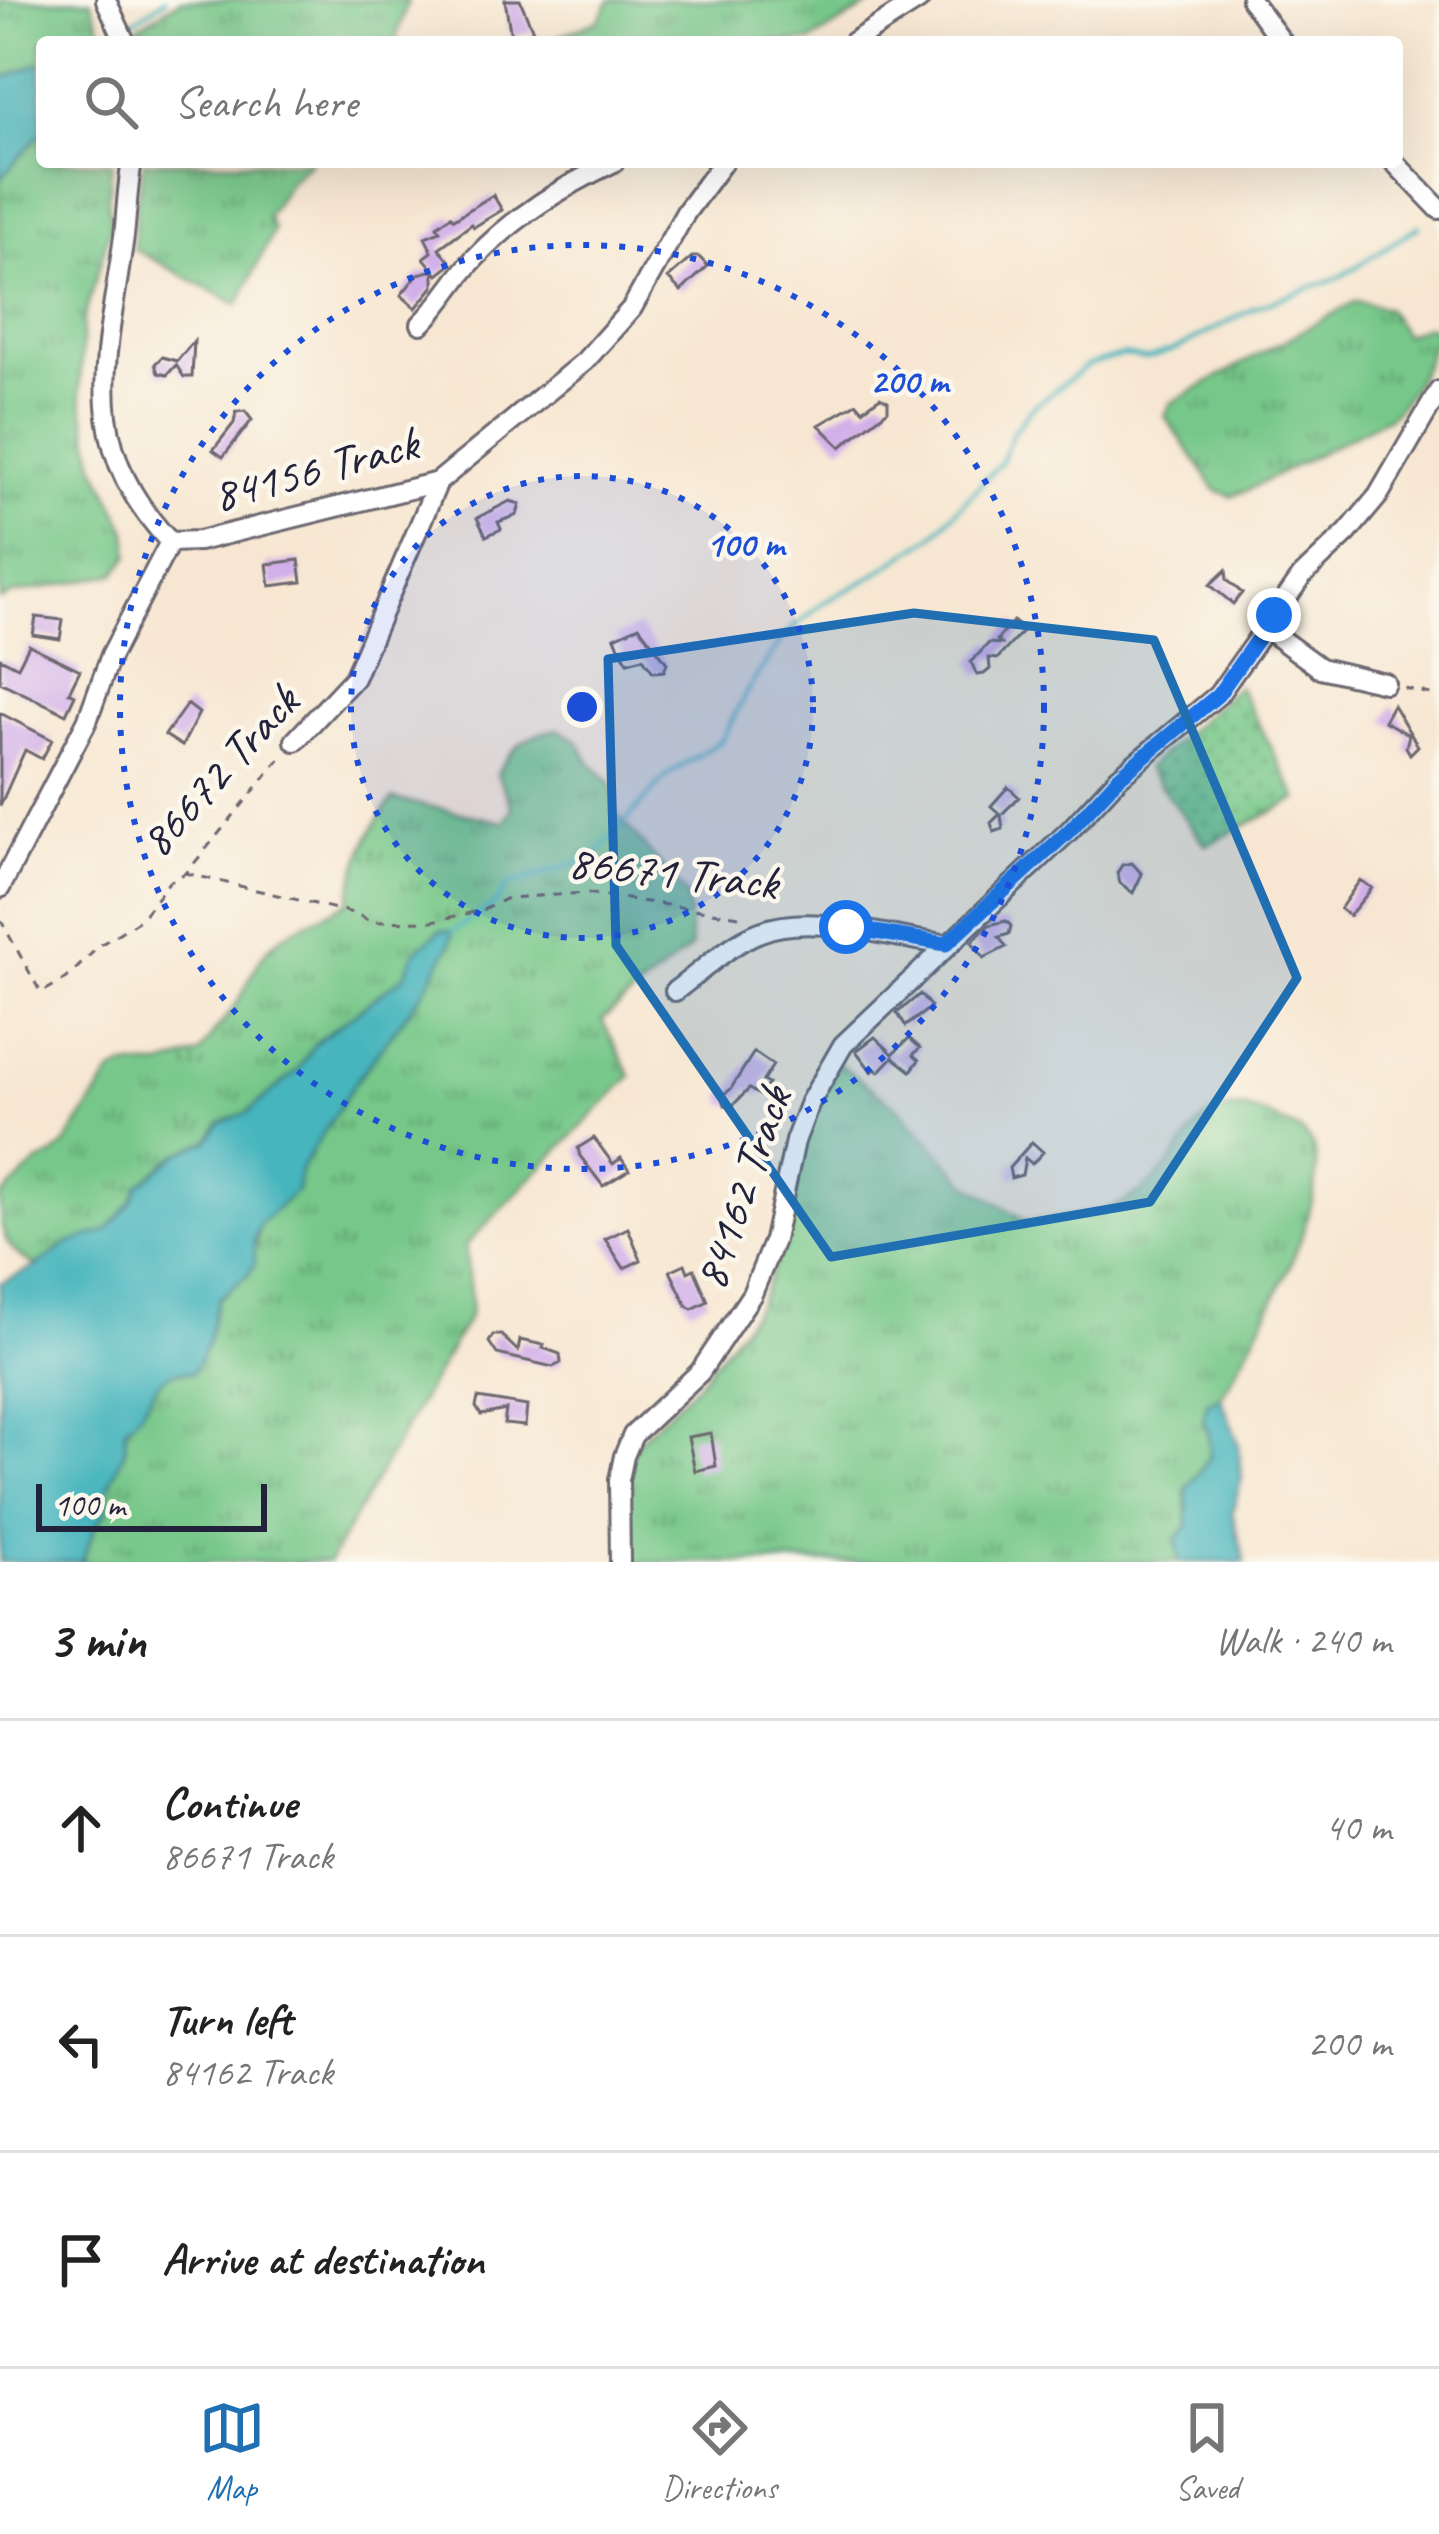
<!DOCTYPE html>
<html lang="en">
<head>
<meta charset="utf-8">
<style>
  :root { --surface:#fff; --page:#f6f6f6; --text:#222; --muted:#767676; --line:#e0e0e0; --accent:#1f6fb2 }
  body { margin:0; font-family:Caveat,sans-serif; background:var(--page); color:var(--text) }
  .scale { position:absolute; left:36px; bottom:30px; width:231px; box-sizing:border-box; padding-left:12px; border:6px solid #22223b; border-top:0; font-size:33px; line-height:42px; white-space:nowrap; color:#22223b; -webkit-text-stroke:9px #fbf7ec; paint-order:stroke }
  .stop { position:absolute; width:36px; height:36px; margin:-27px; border:9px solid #1a73e8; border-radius:50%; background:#fff }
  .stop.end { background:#1a73e8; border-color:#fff; box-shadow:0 3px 12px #0008 }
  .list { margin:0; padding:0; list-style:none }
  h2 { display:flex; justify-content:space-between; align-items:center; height:156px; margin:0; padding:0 48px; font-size:51px }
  h2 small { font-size:39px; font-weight:400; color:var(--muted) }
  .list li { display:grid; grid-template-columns:78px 1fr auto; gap:36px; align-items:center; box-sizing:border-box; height:216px; padding:0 48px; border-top:3px solid var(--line) }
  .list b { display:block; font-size:45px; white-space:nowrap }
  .list p { margin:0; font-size:39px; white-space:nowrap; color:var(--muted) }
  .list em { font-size:39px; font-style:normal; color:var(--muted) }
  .icon { flex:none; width:66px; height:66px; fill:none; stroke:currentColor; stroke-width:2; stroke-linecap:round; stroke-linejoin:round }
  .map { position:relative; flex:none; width:1439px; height:1562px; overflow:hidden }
  .search { position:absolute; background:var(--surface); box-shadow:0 12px 48px #0002; left:36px; right:36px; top:36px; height:132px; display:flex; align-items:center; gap:30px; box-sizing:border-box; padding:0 42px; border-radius:12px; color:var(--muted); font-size:45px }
  .sheet { height:804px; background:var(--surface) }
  nav { display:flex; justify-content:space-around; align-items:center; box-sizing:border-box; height:168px; border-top:3px solid var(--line); background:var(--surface); font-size:33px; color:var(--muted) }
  nav a { display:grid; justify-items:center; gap:6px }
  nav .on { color:var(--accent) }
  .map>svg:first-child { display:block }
  .grass { fill:url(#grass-tufts); stroke:#4c7462; stroke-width:3 }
  .garden { fill:url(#garden-dots); stroke:#4c7462; stroke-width:3 }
  .water { fill:#46b5bd; stroke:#346c7c; stroke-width:3 }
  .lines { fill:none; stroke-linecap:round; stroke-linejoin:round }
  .stream { stroke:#46b5bd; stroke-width:4.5 }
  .building { fill:#d1afe9 }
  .minor-casing { stroke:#6d6770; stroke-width:24 }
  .path { stroke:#6d6770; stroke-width:3; stroke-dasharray:9 9; stroke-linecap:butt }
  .minor { stroke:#fff; stroke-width:18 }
  .route { stroke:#1a73e8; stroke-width:15 }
  .marked { fill:#1f6fb2; fill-opacity:0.2; stroke:#1f6fb2; stroke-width:9; stroke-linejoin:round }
  .ring { fill:none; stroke:#1d4ed8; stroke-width:6; stroke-dasharray:6 12 }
  .labels { text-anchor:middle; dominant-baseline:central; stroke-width:9; stroke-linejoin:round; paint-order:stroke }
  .street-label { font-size:48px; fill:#22223b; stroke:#fbf7ec }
  .centre { fill:#1d4ed8; stroke:#fbf7ec; stroke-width:6 }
  .ring-label { font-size:36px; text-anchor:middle; font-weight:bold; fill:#1d4ed8; stroke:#fbf7ec; stroke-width:9; stroke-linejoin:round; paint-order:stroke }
</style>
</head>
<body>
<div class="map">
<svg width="1439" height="1562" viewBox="0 0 1439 1562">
  <defs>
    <pattern id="grass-tufts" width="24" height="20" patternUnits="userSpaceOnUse" patternTransform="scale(3)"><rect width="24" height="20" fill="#76c789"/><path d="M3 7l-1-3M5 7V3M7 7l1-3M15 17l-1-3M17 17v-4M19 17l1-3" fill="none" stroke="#60a171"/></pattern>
    <pattern id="garden-dots" width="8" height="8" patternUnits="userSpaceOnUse" patternTransform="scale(3)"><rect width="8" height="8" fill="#76c789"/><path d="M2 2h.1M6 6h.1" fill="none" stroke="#60a171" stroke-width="1.8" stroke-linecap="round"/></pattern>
  </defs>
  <rect width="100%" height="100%" fill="#fbf7ec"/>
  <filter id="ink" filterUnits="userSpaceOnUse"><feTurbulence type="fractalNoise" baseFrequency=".00833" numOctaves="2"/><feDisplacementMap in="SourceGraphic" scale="24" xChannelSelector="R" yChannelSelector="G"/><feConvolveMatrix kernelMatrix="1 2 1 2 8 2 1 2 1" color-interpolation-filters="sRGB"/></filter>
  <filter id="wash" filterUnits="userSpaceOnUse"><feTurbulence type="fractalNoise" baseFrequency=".004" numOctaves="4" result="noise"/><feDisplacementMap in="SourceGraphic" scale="48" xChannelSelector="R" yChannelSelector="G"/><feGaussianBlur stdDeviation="2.7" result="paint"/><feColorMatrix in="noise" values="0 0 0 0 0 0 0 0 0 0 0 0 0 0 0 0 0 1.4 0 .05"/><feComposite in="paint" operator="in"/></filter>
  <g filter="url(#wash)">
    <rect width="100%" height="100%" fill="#f7e7d2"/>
    <path class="grass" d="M0,0H91L102,33L95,42H42V62L0,80Z
      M180,0H408L395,42H133L132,31Z
      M610,0H878L810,42H545L599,20Z
      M42,132V162H112L108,199L111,226L83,322L80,392L95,464L127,531L130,555L115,574L13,594L0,600V179Z
      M144,162H310L290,181L267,217L274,230L238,305L134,249L136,206Z
      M1356,301L1387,308L1404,335L1426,326L1438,330C1427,362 1414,392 1390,416L1246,491L1231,496L1216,490L1165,416L1171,403Z
      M558,729L578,741L590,762L612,785L615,812L687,896L691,947L602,1020L631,1076L465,1246L471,1303L469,1316L329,1562H82L95,1527L106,1513L109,1486L125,1449L126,1426L163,1376L178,1371L192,1373C209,1348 210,1327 218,1299L249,1274L260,1223L297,1190L299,1170L354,1084L423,992L450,945L415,952L404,976L315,1043L298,1070L247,1113L220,1123L208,1141L179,1153L138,1186L133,1200L107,1232L69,1243L37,1266C3,1251 0,1232 0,1198L38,1162L54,1155L66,1143L111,1074L126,1066H162L200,1054C211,1033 227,1019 239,1000C250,982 257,957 274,943C296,924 324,917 349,901C357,862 367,831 393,799L504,822L512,808L497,774C510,747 529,734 558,729Z
      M837,1062L898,1108L968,1184L1028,1222C1090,1213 1125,1216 1169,1165C1184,1147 1195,1120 1218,1112C1239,1104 1261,1111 1280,1121C1287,1125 1298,1129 1304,1134C1352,1178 1246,1352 1221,1397L1207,1403L1203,1421L1209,1434L1210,1457L1186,1490L1188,1527L1176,1539L1180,1562H628L626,1483L631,1454L640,1439L698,1383L752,1314L764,1292L782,1240L803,1140Z"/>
    <path class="garden" d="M1238,686L1298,799L1206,845L1147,768Z"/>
    <path class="water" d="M42,62V132L0,179V80Z
      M440,930L453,931L450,945L423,992L354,1084L300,1170L297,1190L260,1224L254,1240L255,1263L249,1274L218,1299C210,1329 211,1346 192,1373C149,1365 155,1408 126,1426L125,1449L109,1486L106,1513L95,1527L82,1562H0V1283L37,1266L69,1243L107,1231L133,1200L138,1186L179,1153L208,1141L220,1123L247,1113L298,1070L315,1043L404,976L415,952Z
      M1221,1397L1239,1445L1242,1478L1232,1512L1245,1562H1180L1176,1539L1188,1527L1186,1490L1210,1457L1209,1434L1203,1421L1207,1403Z"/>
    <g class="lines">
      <path class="stream" d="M129,24L165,0
        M104,42L109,37
        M453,931L495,904L507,886L592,858L669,774L722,740L747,691L784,636L823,603L870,578L933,536L1001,462L1013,432L1029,410L1088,365L1123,355L1147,359L1179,348L1256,307L1342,276L1419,226"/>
    </g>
    <g id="blocks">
      <path class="building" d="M505,0H520L533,31L511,37Z
        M493,195L502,210L474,227L472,224L439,248L452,264L438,275L434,270V286L416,308L401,295L418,274L434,270L424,258L432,252L425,237L440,231L437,226L451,216L454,219Z
        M692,257H699L708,266L681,291L668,278Z
        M194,341L192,377H184L176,365L167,375L158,373L155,364L162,357L177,361Z
        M880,397L888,401V410L841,447L819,425L857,403L863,410Z
        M245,411L252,420L223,457L213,450L234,423L236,412Z
        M510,501L520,504L517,515L498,522L501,529L486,536L477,518Z
        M299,560L302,582L270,586L267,564Z
        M1226,570L1227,580L1242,593L1233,604L1210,585Z
        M36,617L63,620L60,639L33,635Z
        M1013,621L1024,630L997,659L989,658L990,669L984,674L977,675L971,662L989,643L1001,644L997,640Z
        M639,626L667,663L664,671L653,672L643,658L628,662L620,649L615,637Z
        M29,645L80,670L69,692L75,695L66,714L0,682V658L18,667Z
        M187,704L199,713L182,746L165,735Z
        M1393,705L1418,746L1410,754L1406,747L1409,735L1384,721Z
        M0,713L52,740L42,759L25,750L0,806Z
        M1008,787L1019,797L1001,815L1003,829L994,832L991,823L1000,814L991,806Z
        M1132,863L1142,874L1133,893L1120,883L1117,873L1122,865Z
        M1360,880L1372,888L1349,916L1340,909Z
        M1006,921L1011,926L1009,934L999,937L1006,947L984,958L972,942L989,925Z
        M920,994L931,1007L906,1026L897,1013Z
        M875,1037L893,1054L909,1038L920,1048L913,1055L919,1060L911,1071L893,1057L879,1072L875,1069L872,1072L856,1051Z
        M754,1052L773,1065L763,1081L768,1084L761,1096L749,1089L733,1105H725L722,1095L730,1090Z
        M594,1138L613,1164L621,1158L629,1170L603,1186L580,1156L578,1148Z
        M1032,1142L1043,1152L1032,1164L1025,1158L1022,1175L1011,1178L1009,1168Z
        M628,1228L641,1260L624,1268L605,1239Z
        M685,1264L688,1272L694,1269L708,1301L692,1309L687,1306L670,1271Z
        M493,1335H501L518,1351L520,1340L544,1345L543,1348L560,1354L561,1363L553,1367L497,1354L489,1342Z
        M478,1398L527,1406L525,1426L504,1424L506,1410L481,1415L476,1407Z
        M711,1433L716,1466L695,1471L688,1437Z"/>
    </g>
  </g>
  <g filter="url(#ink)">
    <use href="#blocks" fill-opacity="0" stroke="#6d6770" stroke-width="3"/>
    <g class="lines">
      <g class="minor-casing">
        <path id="minor" d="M106,0L125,42
          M1251,0L1282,42
          M853,42L919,0
          M132,162C127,187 127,211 124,236C108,356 75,440 170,542
          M1394,162L1439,209
          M421,324C441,305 455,279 475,258C515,216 562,187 614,162
          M170,542L199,541L438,482L585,361L632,308L686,212L723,162
          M1265,628L1320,668L1385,683
          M295,741L354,678L438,482
          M0,888L87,721L111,655L170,542
          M675,991C702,971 729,944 760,932C814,911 890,939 946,944
          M620,1562L619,1480L624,1456L633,1435L700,1372L752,1294L774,1240L795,1141L810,1102L843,1045L1070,830L1119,777L1218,695L1302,576L1347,533L1378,496L1439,391"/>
      </g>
      <path class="path" d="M1404,688L1439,696
        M185,873L357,914L370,922L433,921L483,910L507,898L587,893L746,917
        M0,919L41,993L67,978L100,945L140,920L169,882L187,872L284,754"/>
      <use href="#minor" class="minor"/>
    </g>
  </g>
  <g class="lines" filter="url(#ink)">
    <path class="route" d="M846,927L946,944L1070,830L1119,777L1218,695L1274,615"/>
  </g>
  <path class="marked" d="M914,613L1154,640L1297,978L1150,1202L831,1257L616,945L608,659Z"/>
  <circle cx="582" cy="707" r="231" fill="#1d4ed8" fill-opacity=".12"/>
  <g class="ring">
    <circle cx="582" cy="707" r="231"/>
    <circle cx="582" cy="707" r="462"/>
  </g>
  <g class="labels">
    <g class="street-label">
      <text transform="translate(315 469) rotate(-15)">84156 Track</text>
      <text transform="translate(219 771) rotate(-48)">86672 Track</text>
      <text transform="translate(673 872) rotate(6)">86671 Track</text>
      <text transform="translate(742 1188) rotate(-71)">84162 Track</text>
    </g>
  </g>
  <circle cx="582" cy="707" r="18" class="centre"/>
  <g class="ring-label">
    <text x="909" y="393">200 m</text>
    <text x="745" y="556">100 m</text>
  </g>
</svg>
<div class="scale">100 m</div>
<div class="stop" style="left:846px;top:927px"></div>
<div class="stop end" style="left:1274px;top:615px"></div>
<div class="search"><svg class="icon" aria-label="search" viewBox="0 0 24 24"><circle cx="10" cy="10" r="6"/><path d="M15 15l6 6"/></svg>Search here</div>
</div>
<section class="sheet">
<h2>3 min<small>Walk · 240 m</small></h2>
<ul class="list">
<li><svg class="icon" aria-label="ahead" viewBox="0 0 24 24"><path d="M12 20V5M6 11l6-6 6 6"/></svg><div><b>Continue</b><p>86671 Track</p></div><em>40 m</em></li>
<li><svg class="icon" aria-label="left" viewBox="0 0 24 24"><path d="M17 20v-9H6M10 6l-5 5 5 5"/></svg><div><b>Turn left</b><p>84162 Track</p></div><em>200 m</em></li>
<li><svg class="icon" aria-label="arrive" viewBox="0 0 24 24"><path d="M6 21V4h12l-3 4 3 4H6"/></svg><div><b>Arrive at destination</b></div></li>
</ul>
</section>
<nav>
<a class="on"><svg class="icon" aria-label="map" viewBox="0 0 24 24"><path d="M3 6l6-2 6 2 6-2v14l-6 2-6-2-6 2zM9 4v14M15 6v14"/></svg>Map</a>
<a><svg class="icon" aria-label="directions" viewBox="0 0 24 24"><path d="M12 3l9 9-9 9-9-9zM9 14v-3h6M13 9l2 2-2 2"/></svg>Directions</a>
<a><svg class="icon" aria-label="saved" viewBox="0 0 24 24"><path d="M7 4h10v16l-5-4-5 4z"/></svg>Saved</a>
</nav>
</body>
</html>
